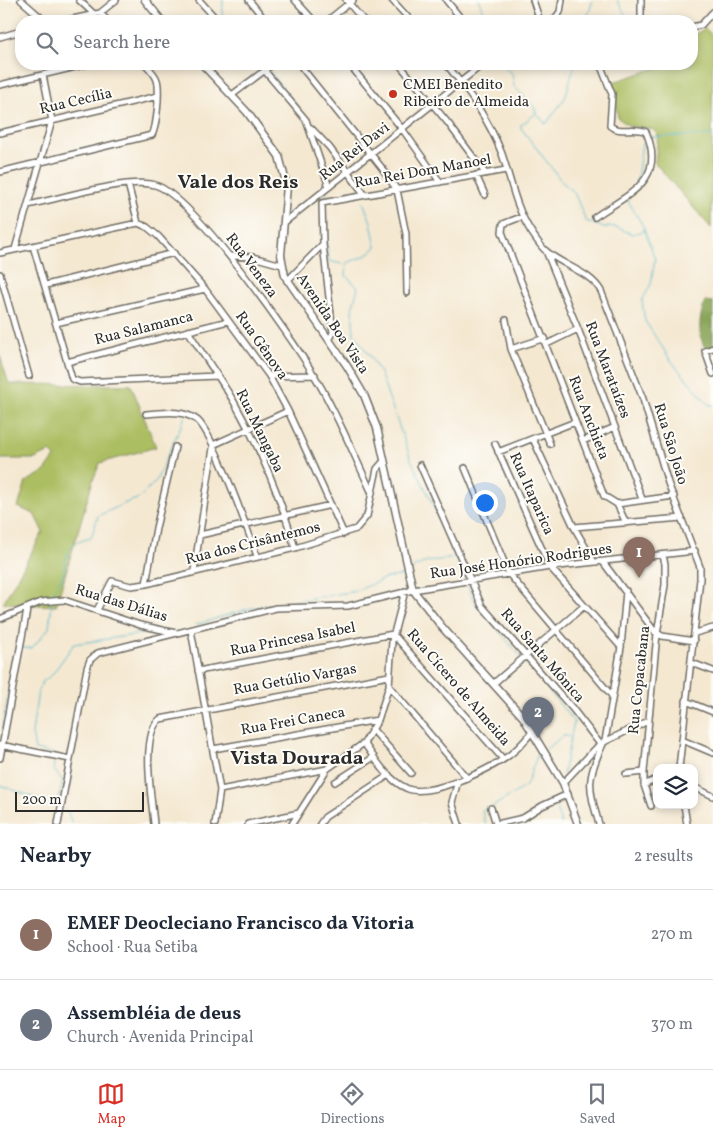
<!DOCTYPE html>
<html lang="en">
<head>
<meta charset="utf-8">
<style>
  :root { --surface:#fff; --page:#f6f6f7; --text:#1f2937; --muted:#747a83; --line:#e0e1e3; --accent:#d93025 }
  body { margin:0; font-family:Vollkorn,serif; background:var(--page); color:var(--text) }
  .controls { position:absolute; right:15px; bottom:15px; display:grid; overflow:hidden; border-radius:10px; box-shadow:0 2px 8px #0003 }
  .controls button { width:45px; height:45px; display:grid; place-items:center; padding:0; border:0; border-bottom:1px solid var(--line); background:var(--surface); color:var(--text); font:25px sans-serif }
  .scale { position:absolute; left:15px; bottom:12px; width:129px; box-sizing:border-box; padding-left:5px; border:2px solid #2b2b2b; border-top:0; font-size:14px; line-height:18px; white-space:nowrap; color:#2b2b2b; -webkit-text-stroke:4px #fdfcf7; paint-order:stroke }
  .you { position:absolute; left:484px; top:502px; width:18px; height:18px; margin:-12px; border:4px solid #fff; border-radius:50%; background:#1a73e8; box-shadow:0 0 0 8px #1a73e833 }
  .badge { display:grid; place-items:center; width:32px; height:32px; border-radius:50%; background:var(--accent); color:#fff; font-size:16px; font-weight:700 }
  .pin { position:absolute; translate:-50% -41px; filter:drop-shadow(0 1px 2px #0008) }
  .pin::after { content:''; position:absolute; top:26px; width:18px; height:15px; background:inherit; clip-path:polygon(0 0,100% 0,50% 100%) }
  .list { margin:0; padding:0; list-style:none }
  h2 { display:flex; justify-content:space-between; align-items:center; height:65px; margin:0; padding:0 20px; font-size:21px }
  h2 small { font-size:16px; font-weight:400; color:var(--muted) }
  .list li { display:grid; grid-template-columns:32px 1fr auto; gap:15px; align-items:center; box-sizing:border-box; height:90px; padding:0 20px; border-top:1px solid var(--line) }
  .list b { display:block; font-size:19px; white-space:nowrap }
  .list p { margin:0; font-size:16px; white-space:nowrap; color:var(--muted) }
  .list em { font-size:16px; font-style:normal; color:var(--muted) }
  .icon { flex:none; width:28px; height:28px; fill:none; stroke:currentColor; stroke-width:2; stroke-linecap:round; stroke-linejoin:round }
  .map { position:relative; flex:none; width:713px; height:824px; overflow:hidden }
  .search { position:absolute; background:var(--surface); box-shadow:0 2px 8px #0003; left:15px; right:15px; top:15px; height:55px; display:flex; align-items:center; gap:12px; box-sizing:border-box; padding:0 18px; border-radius:20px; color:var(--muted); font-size:19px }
  .sheet { height:245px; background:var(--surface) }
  nav { display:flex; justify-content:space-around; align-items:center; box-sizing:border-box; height:70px; border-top:1px solid var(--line); background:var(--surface); font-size:14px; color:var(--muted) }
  nav a { display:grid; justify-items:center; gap:2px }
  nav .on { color:var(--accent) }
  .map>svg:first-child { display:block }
  .green { fill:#acbe62; stroke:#6c7446 }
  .forest { fill:#89a558; stroke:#5a6842 }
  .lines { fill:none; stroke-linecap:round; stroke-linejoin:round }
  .stream { stroke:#4cb5ca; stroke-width:1 }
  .minor-casing { stroke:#716d65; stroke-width:8 }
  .tertiary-casing { stroke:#716d65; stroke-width:9 }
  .minor { stroke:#fff; stroke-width:5 }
  .tertiary { stroke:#fff; stroke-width:6 }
  .poi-dot { fill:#c8321e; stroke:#fdfcf7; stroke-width:2 }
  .labels { text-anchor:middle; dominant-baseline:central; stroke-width:4; stroke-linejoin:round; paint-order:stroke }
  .poi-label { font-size:15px; fill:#2b2b2b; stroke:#fdfcf7; text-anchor:start }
  .street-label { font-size:15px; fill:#2b2b2b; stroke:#fdfcf7 }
  .district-label { font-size:20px; font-weight:bold; fill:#2b2b2b; stroke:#fdfcf7 }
</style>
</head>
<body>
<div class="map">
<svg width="713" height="824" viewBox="0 0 713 824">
  <rect width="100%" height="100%" fill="#fdfcf7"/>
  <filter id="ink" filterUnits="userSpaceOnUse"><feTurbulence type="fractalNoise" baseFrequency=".02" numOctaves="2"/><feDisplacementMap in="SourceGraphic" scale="10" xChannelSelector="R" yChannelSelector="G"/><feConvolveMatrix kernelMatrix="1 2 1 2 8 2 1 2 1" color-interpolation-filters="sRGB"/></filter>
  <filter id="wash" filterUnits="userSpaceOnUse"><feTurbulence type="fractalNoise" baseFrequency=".0096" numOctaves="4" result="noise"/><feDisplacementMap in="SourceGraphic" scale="20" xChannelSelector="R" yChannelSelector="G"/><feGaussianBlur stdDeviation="1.12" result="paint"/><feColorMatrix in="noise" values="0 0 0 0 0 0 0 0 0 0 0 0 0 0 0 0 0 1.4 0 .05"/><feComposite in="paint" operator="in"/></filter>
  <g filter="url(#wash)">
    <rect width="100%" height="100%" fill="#f4e8d1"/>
    <path class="green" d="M705,28L713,36L711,228L655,163L658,135L652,129L629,126L618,118L613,82L660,67L662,64H692V37Z
      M0,356L9,384L131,385L156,447L100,463L93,480L56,606L3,603L43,532L34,514L18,507L26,482L45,471L55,457L50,452L35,459H0Z"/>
    <path class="forest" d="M705,301L713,302V349L706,350C697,334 699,319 705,301Z"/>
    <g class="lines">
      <path class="stream" d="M479,0L486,21
        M617,0L629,21
        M222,21L223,0
        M586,21L593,0
        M262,64L266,68
        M499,64L512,73L514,86L534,107L536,113L546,124L565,98L575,64
        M269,71L300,109
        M536,113L521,125V128L563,183L574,192L586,221L602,227H616L632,234L645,231
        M315,135L326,170
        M650,137L713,135
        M633,188L637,180L642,143L647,138
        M629,197L628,201L643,226L655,259L651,284L642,301L645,321L672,362L709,405H713
        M325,199L327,191
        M363,202L371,222L376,247L367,255L347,263L346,276L358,287L352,310L354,334L370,356L380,373L412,462L429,496L465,579
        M325,231L329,261L346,265
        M411,570C422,560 441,560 455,558
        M466,583L474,602L521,657
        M52,598L51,595C55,588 63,578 64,570C68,547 68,544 91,538L98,516L130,501L138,499L156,481L185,417
        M195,625L251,608L356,591L386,578L406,575
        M21,648H32L49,628L52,602
        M526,662L574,722L563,774
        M3,728L11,674L15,663
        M546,749L564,735L569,737
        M55,754L35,750L32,733L38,691L43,681L51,676L74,644L140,634L161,635
        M55,758L53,769L63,781L57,805
        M0,785L60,807
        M555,804L561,824
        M492,807L526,786L538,753
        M64,809L68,812L72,824
        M485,824L482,810L488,808"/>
    </g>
  </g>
  <g filter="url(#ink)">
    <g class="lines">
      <g class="minor-casing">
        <path id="minor" d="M21,0L45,21
          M79,0L95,15
          M199,0L218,21
          M249,0L266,21
          M295,0L314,21
          M346,0L364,21
          M392,0L411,21
          M446,0L463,21
          M533,0L540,21
          M100,13L108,21
          M64,21L100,13L116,0
          M327,21L353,0
          M553,21L560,12L562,0
          M641,21V0
          M692,27L701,25L713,12
          M0,37L21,31
          M259,64L306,120L329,187
          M299,64L382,168L397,190L406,234L407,293
          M349,64L403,130L440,182
          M399,64L448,123L485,173
          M446,64C469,92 489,120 502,154C511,180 515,206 530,230C534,236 540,246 546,251C563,266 589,271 601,291L643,399L668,483L700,567V579L679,768
          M0,85L88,64
          M232,95L273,64
          M311,128L329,147L365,195
          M0,133L158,96
          M0,172L152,135C157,126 160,90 157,80C155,74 149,68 145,64
          M476,175L485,195
          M128,184L138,223
          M322,203L506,170
          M322,203L323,244L333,333L329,340
          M28,205C58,199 128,177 155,185C193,196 291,337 314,375C336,411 353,453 371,491
          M521,217L503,224L502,232L604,496L617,504L674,496
          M595,217C628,194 667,181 646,132C635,126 620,134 610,126L612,94L600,64
          M286,221L483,64
          M33,246L72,379L80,382L217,376
          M15,249L52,121L43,75
          M546,251L578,329L642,499
          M0,253L138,223L147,227L158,236L205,289L269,376L288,411L344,534
          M231,256L253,257L282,265
          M0,274L29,376
          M287,281L323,244
          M46,285L174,253
          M506,320L511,349L550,444
          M56,323L205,289
          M188,331C203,355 220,378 234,402C259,446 281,499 295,548
          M547,344L578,329
          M713,348L705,351L713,374
          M511,349L545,338
          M67,362L228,321
          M269,376L315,375
          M146,414C163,413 182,409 197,420C213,432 248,531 257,556
          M533,439L574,527L594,562
          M583,441L615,427
          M495,444L550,567L621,647
          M213,445L288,411
          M498,452L575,422
          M420,465L482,606L572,708L600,744
          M465,468L509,574L612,696
          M617,504L626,523
          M574,527L682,518
          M200,535L331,505
          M603,562L655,632L662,636L694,641
          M194,571L213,448
          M146,584L156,528L175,447
          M97,610L112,581L131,586L146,584L295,548L356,529L367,516L377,469L384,461
          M0,619L41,602L64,600L140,625L176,633
          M191,630L220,790L215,824
          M695,633L713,628
          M692,663L713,671
          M198,671L393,634L503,759
          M494,683L584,606
          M389,686L467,778
          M686,701L713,712
          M373,730L411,773
          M682,740L713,753
          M605,741L621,647L626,591
          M364,743C375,759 388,780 406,788C427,799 485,771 504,759C515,752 524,742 532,732
          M0,745L70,759
          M213,749L378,720
          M0,758L27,610
          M626,774L644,772
          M458,781L452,802L459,824
          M335,782L374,757
          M563,783L600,744L648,721
          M644,785L657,779
          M694,787L713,796
          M220,790L327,769
          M684,805L687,824
          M651,806L644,785V772L657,634L665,585V564L663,556
          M491,808L496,824
          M58,824L87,668L90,660L98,653L276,608L348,606L413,590L550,567L695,551
          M154,824C152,800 140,735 160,719L389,676
          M248,824L299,813
          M292,824L327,769L364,743L378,720L389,686L392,641L405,591
          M320,824L325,817L389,775
          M497,824L523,818L542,806L568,794
          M599,824C588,786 586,779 604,742"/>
      </g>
      <g class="tertiary-casing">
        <path id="tertiary" d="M145,0L162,21
          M202,64L247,112L279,156L287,186L281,255L285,276L347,366L364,395L377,428L413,590L442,627L523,717L563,783L578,824"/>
      </g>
      <use href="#minor" class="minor"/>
      <use href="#tertiary" class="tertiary"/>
    </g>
  </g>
  <circle class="poi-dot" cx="393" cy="94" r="5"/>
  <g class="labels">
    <g class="poi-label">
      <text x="403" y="85">CMEI Benedito<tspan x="403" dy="17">Ribeiro de Almeida</tspan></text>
    </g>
    <g class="street-label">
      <text transform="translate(76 102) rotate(-13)">Rua Cecília</text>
      <text transform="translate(355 152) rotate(-38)">Rua Rei Davi</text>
      <text transform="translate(423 172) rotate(-10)">Rua Rei Dom Manoel</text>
      <text transform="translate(251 266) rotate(53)">Rua Veneza</text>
      <text transform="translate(332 324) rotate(56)">Avenida Boa Vista</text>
      <text transform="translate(144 329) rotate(-14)">Rua Salamanca</text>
      <text transform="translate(261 346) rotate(55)">Rua Gênova</text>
      <text transform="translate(607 370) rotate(69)">Rua Marataízes</text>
      <text transform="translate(588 418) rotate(69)">Rua Anchieta</text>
      <text transform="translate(259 431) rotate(64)">Rua Mangaba</text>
      <text transform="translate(670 444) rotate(73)">Rua São João</text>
      <text transform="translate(531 494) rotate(66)">Rua Itaparica</text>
      <text transform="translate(253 544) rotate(-14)">Rua dos Crisântemos</text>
      <text transform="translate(521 562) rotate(-8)">Rua José Honório Rodrigues</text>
      <text transform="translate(121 604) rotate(17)">Rua das Dálias</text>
      <text transform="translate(293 640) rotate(-11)">Rua Princesa Isabel</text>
      <text transform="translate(542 656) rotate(49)">Rua Santa Mônica</text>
      <text transform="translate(295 680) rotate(-10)">Rua Getúlio Vargas</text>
      <text transform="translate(640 680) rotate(-84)">Rua Copacabana</text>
      <text transform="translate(458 688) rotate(49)">Rua Cícero de Almeida</text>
      <text transform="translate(293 722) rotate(-10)">Rua Frei Caneca</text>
    </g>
    <g class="district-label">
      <text x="238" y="183">Vale dos Reis</text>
      <text x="297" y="759">Vista Dourada</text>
    </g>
  </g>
</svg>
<div class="controls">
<button><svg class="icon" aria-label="layers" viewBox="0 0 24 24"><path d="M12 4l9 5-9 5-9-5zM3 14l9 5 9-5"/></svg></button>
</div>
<div class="scale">200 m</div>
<div class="you"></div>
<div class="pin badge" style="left:639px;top:578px;background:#8d6e63">1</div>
<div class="pin badge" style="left:538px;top:738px;background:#6b7280">2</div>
<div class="search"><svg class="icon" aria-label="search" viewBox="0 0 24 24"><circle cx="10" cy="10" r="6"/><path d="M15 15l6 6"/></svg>Search here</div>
</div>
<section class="sheet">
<h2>Nearby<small>2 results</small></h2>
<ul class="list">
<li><span class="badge" style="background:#8d6e63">1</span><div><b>EMEF Deocleciano Francisco da Vitoria</b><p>School · Rua Setiba</p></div><em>270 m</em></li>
<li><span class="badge" style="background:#6b7280">2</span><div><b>Assembléia de deus</b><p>Church · Avenida Principal</p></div><em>370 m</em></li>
</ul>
</section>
<nav>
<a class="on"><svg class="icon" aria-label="map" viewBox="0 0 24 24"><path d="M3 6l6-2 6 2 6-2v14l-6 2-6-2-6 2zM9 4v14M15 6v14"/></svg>Map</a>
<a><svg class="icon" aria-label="directions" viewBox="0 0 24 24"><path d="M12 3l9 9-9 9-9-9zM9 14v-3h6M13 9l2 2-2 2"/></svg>Directions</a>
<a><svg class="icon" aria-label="saved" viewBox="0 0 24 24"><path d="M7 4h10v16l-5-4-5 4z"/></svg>Saved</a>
</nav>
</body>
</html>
